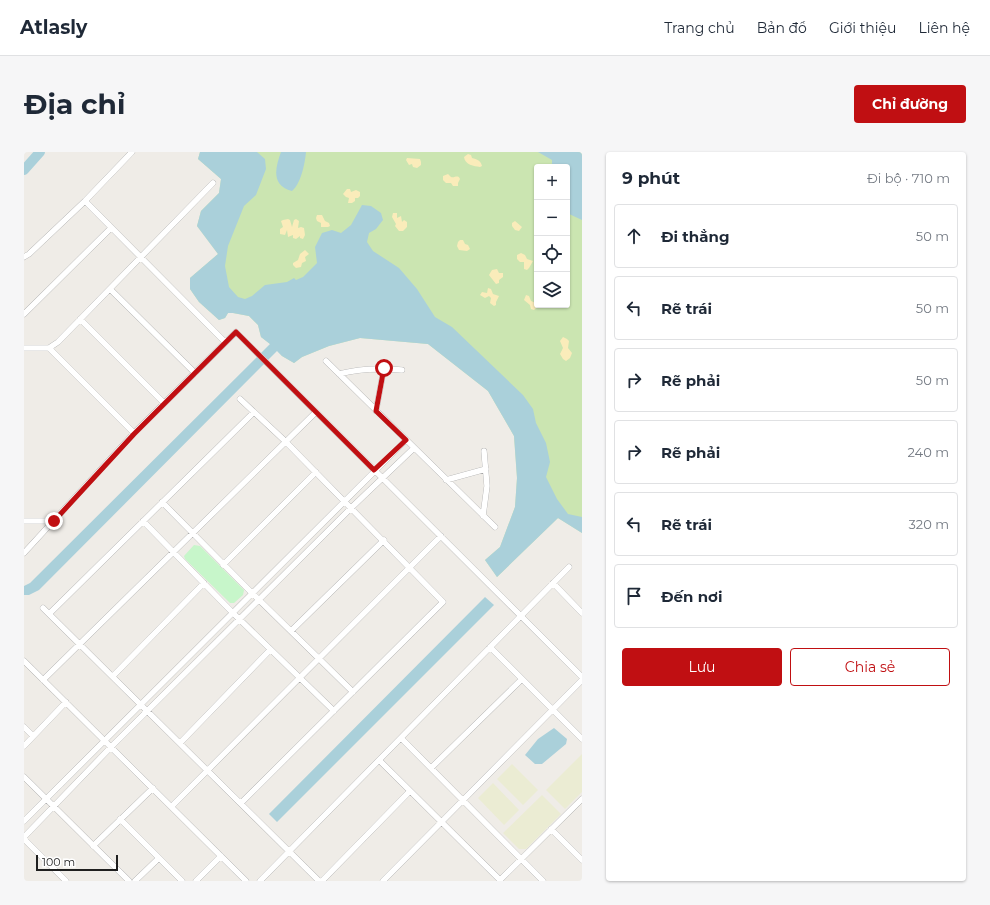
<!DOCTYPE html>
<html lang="vi">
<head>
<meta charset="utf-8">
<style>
  :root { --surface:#fff; --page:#f6f6f7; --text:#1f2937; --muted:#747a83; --line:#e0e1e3; --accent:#c00f12 }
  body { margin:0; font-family:Montserrat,sans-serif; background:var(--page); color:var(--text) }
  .controls { position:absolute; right:12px; top:12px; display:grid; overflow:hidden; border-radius:4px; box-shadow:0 1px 3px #0004 }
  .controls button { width:36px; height:36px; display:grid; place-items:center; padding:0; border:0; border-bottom:1px solid var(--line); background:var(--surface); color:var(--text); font:20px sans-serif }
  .scale { position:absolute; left:12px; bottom:10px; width:82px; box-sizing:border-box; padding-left:4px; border:2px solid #1f1f1f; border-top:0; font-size:11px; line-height:14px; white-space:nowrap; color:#1f1f1f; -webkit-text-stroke:3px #fff; paint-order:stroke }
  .stop { position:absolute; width:12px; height:12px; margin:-9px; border:3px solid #c00f12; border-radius:50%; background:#fff }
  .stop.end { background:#c00f12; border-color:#fff; box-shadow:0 1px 4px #0008 }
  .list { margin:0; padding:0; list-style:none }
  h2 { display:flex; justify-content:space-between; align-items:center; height:52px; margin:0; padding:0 16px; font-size:17px }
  h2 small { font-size:13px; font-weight:400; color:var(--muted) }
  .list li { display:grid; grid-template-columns:26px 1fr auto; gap:12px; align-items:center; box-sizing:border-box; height:64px; margin:0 8px 8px; padding:0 8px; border:1px solid var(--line); border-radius:4px }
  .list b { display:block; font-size:15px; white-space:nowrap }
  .list em { font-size:13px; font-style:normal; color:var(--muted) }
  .actions { display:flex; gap:8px; padding:12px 16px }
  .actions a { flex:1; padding:9px 0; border:1px solid var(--accent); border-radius:4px; text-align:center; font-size:14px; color:var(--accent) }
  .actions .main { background:var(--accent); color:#fff }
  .icon { flex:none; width:22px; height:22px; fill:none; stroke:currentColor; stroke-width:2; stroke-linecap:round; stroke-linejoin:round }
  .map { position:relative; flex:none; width:558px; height:729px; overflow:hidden; border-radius:4px }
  header { display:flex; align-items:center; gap:24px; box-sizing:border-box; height:56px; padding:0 20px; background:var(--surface); border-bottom:1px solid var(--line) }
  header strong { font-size:19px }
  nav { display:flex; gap:22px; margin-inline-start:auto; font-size:14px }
  .intro { display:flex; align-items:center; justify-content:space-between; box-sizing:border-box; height:96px; padding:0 24px }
  h1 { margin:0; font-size:28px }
  .button { padding:10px 18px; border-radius:4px; background:var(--accent); color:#fff; font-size:14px; font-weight:700 }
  main { display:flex; gap:24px; padding:0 24px }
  aside { flex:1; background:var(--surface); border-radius:4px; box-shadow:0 1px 3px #0004 }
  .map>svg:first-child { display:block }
  .farmland { fill:#ebecd3 }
  .grass { fill:#cbe5b1; fill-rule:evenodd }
  .sand { fill:#faecba }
  .park { fill:#c7f6ca }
  .water { fill:#aad0da }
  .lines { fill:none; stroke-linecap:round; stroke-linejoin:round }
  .river { stroke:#aad0da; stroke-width:10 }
  .street-casing { stroke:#a3a3a3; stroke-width:6 }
  .street { stroke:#fff; stroke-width:5.5 }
  .route { stroke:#c00f12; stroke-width:5 }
</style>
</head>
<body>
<header>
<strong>Atlasly</strong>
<nav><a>Trang chủ</a><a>Bản đồ</a><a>Giới thiệu</a><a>Liên hệ</a></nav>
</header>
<div class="intro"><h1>Địa chỉ</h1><a class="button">Chỉ đường</a></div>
<main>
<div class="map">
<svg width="558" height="729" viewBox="0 0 558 729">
  <rect width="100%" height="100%" fill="#efece7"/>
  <path class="farmland" d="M558,602V640L541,657L522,638Z
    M488,612L514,638L499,653L473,627Z
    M469,631L495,658L480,673L454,646Z
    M518,643L537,662L502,697H495L479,681Z"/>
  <path class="grass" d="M176,0H558V381L534,366L473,425L461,408L476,395L491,355L493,326L490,284L464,239L404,192L336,186L305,194L278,205L270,211L258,204L250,195L237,185L234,173L225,164L209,161H204L201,166L195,168L175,150L166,137V126L194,102L173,74L177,59L195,41L197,27L174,7ZM513,15H543V153H513Z"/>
  <path class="sand" d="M444,2L447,3L448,6C453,7 457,9 458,14L456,15C450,14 441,13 440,5Z
    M383,6L396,7L397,10V13L393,16L389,15L388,12L385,13L382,8Z
    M424,22C425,23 426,24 427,25C431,26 434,22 436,27L434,31V34H429L427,31H422L419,28V24Z
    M323,37H326L327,40L332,38L336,40V44L334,46H331V49L328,51H324L325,46L322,45L319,42Z
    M369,61H373V66L377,64L378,70L380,68L383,70V75L379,79H375L371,74L372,72L368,65Z
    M293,63H298L301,69L305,71L306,74L304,75H297V71L293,69L292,66Z
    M264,67L266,68L268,75L270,68L272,67L275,69L274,76L277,75L280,76L281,83L279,87L276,86V84L272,87L269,86V83L264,85L263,78L261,83L256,82V77L259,75L257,69L259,68Z
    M491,69L498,75L495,79L491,78L488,74V71Z
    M436,88H439L441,92L444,93L446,97L443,99L435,98L433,94L434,90Z
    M281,98L285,102L281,105L282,109L278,111L277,115L272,116L269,113V111L274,108L276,102Z
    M497,101L501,103L503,107L509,109L505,116L503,118L500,117V110H496L493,107V103Z
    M473,117L475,121H479V125L475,128V131L472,132L465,123L468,118Z
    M464,136L467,137L469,142L475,144L472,150V153L470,154L466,151L467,146L465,144L461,146L456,143L458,140L463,141Z
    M502,143L505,144L507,149L512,151L513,155L510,158L507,157L506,153L500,148Z
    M539,185L543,187L545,189L544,196L548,201L546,206L542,209L539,207L536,202L539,196L536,189Z"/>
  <path class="park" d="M170,393L176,394L220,438L219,443L210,451H206L161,407L160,404Z"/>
  <path class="water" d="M176,0H233L241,7L242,17L232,43L220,54L204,94L201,114L205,135L214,145L221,147L228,144L241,133L263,130L270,126L272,128L279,125L293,111L291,95L298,81L308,78L317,81L327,73L338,53L347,54L357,61L359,68L352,77L345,81L343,90L349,99L375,116L393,137L411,165L428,175L499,243L509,257L512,271L522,291L526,310L522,325L533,347L544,362L558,365V381L534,366L473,425L461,408L476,395L491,355L493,326L490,284L464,239L404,192L336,186L305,194L278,205L270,211L258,204L253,199L15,438L5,443H0V434L6,431L246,192L237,185L234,173L225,164L209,161H204L201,166L195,168L175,150L166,137V126L194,102L173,74L177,59L195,41L197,27L174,7Z
    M257,0H282C281,11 277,32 268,39C247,34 251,16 257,0Z
    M514,0H558V68L543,61V15H528V8Z
    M461,445L470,453L253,670L245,662Z
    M530,576L543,587L542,592L518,612H511L501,603L514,587Z"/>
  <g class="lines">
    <path class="river" d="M0,18L16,0"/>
    <g class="street-casing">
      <path id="street" d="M61,49L201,190
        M0,105L5,102L61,49L108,0
        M86,137L171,221
        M0,162L87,76
        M56,167L140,251
        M0,196H25L34,190L189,31
        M25,196L110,281
        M302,209L471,375
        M315,222C337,216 357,216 378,218
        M216,247L261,289L419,450L217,651
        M352,259L360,216
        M422,328L462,317
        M138,350L228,441L329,540
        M459,364L463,334L460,299
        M0,369H31
        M119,369L208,460L310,559
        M0,401L110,281L212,180L558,525
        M199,413L292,320
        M529,431L558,461
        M19,456L295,729
        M25,462L230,260
        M267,479L360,388
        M466,495L558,587
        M0,509L222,729
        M89,524L180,431
        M19,528L292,260
        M0,575L9,584
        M377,586L519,729
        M156,591L246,498
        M0,594L42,550
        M355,608L477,729
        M407,616L498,527
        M0,625L105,729
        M148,654L417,384
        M96,667L158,729
        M0,669L382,288
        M527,677L558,708
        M0,685L87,595L327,356L390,296
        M0,687L42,729
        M69,694L129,636
        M111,729L135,706
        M172,729L197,704
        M236,729L545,415
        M298,729L386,639
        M359,729L558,528
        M475,729L558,647"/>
    </g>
    <use href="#street" class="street"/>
  </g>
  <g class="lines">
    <path class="route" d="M30,369L110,282L212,180L350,318L382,288L352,259L360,216"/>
  </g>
</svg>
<div class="controls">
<button>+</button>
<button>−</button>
<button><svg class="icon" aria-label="locate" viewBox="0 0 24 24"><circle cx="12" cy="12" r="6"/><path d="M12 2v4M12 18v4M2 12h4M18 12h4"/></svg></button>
<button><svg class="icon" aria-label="layers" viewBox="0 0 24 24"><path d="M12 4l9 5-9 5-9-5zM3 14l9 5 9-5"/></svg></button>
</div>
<div class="scale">100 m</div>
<div class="stop" style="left:360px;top:216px"></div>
<div class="stop end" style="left:30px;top:369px"></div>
</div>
<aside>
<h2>9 phút<small>Đi bộ · 710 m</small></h2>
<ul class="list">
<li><svg class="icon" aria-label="ahead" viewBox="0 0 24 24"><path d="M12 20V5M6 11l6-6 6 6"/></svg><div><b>Đi thẳng</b></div><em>50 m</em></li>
<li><svg class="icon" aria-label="left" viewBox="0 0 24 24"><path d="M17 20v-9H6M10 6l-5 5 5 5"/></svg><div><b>Rẽ trái</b></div><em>50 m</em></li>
<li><svg class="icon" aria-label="right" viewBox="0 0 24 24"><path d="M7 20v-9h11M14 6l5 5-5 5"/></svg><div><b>Rẽ phải</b></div><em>50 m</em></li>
<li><svg class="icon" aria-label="right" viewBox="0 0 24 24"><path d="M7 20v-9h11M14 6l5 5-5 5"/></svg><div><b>Rẽ phải</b></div><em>240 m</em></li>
<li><svg class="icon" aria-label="left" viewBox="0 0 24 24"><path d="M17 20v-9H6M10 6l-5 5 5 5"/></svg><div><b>Rẽ trái</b></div><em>320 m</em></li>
<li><svg class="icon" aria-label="arrive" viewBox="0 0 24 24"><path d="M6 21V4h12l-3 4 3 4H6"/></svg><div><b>Đến nơi</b></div></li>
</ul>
<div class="actions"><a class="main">Lưu</a><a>Chia sẻ</a></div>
</aside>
</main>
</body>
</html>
